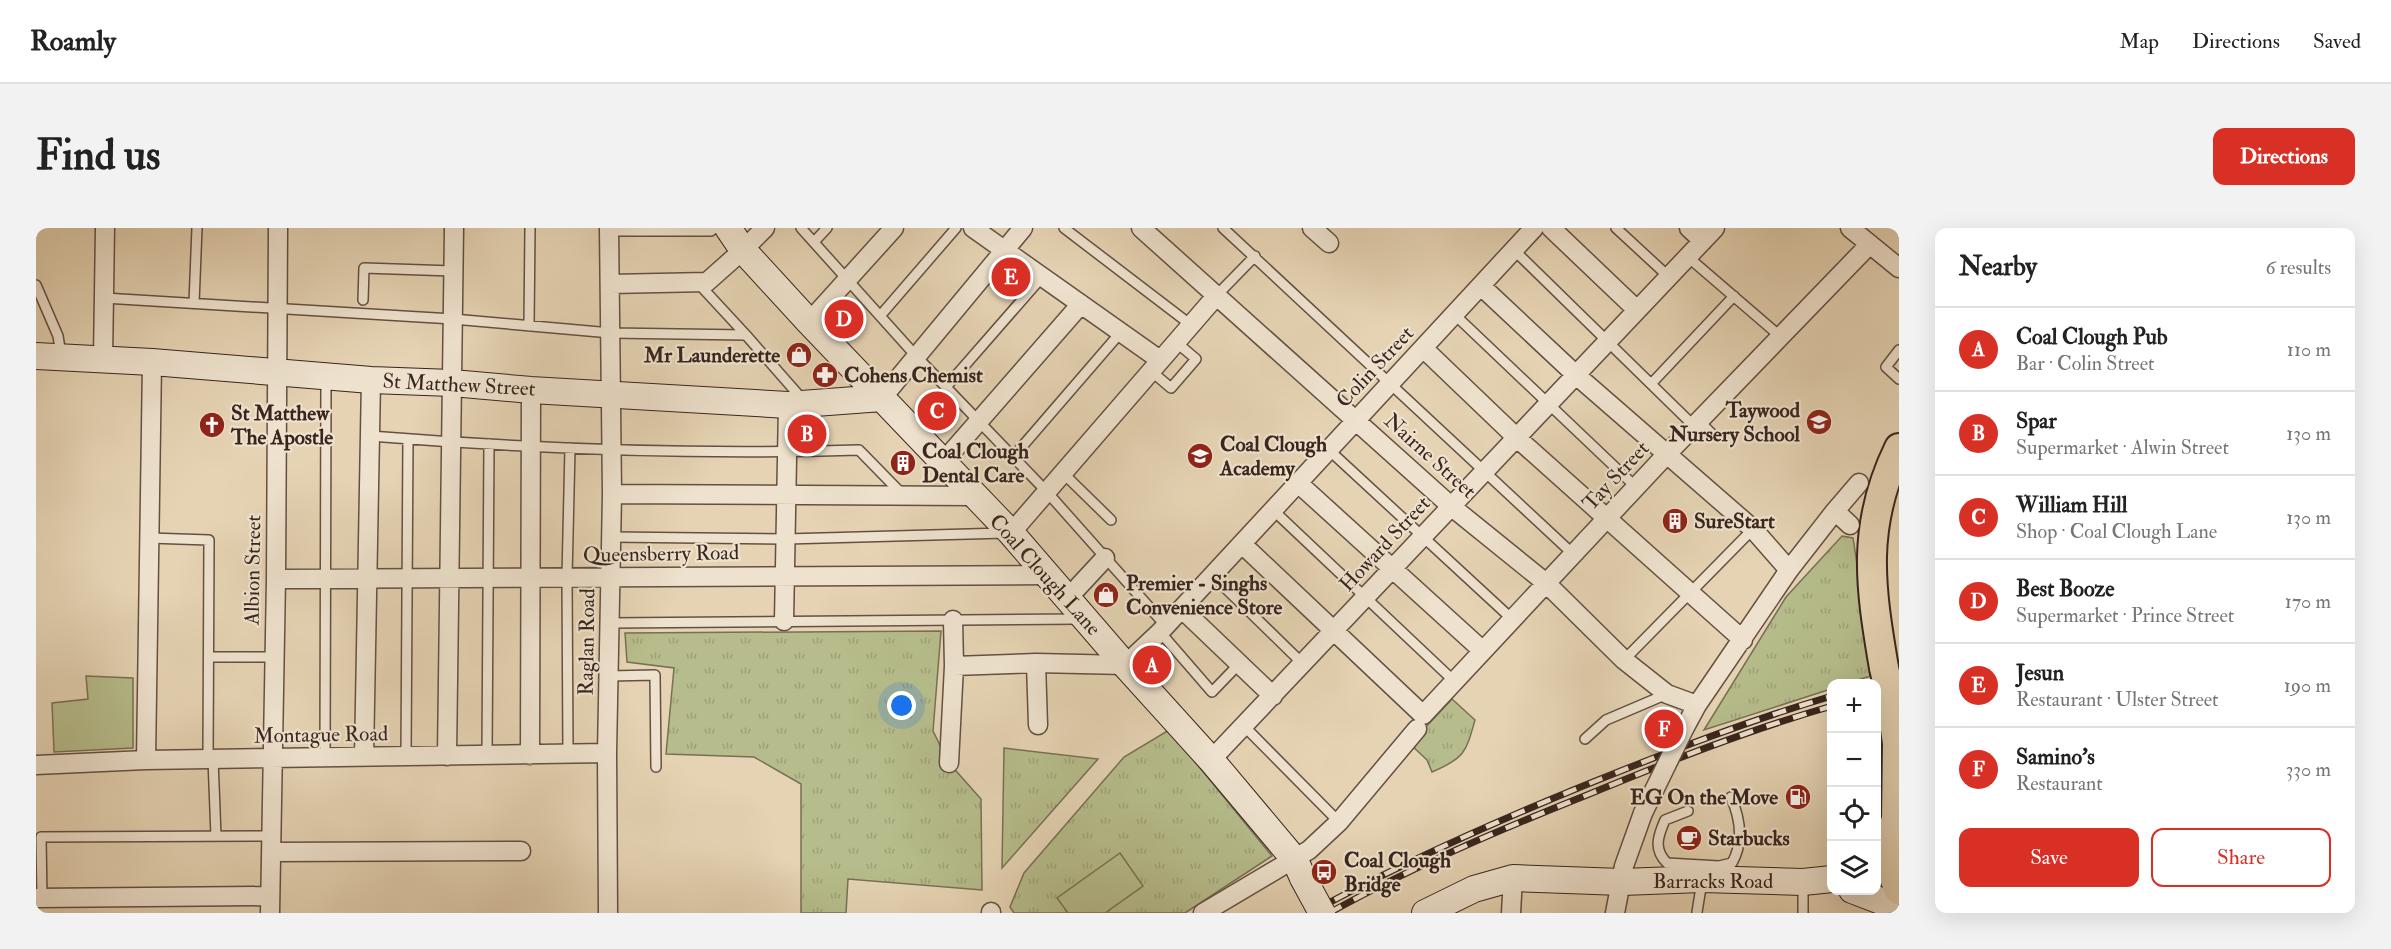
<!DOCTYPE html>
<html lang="en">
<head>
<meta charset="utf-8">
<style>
  :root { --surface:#fff; --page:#f2f2f2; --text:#222; --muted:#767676; --line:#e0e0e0; --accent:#d93025 }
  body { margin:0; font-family:"IM FELL Double Pica",serif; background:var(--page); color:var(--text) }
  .controls { position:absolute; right:18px; bottom:18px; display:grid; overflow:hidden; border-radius:12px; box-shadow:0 6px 24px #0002 }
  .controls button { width:54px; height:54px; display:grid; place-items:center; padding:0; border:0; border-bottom:2px solid var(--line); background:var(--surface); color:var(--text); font:30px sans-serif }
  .you { position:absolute; left:866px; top:478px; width:21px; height:21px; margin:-15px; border:4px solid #fff; border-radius:50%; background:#1a73e8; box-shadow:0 0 0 9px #1a73e833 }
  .badge { display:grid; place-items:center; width:39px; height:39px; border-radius:50%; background:var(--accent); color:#fff; font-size:20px; font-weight:700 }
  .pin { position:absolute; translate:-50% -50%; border:3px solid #fff; box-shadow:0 2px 6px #0006 }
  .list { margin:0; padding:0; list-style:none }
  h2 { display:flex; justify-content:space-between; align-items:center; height:78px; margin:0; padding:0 24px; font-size:26px }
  h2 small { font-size:20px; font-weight:400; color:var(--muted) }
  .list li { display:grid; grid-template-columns:39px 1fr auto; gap:18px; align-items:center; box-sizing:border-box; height:84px; padding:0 24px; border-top:2px solid var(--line) }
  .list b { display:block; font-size:22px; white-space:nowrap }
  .list p { margin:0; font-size:20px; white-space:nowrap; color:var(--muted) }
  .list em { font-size:20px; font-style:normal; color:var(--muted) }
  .actions { display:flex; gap:12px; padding:18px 24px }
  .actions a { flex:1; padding:14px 0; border:2px solid var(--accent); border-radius:12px; text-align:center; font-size:21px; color:var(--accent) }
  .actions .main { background:var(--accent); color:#fff }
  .icon { flex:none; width:33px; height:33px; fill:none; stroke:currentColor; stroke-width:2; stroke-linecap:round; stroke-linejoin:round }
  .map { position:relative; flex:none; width:1863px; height:685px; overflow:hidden; border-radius:12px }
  header { display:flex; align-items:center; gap:36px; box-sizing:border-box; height:84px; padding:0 30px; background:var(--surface); border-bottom:2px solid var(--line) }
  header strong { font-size:28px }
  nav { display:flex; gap:33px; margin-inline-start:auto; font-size:21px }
  .intro { display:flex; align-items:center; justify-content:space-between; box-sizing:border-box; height:144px; padding:0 36px }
  h1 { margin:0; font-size:42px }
  .button { padding:15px 27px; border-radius:12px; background:var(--accent); color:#fff; font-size:21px; font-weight:700 }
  main { display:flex; gap:36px; padding:0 36px }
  aside { flex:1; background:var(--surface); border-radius:12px; box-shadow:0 6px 24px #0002 }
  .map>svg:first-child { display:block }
  .park { fill:url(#park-tufts); stroke:#787054; stroke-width:1.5 }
  .pitch { fill:#b6bc8b; stroke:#787054; stroke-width:1.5 }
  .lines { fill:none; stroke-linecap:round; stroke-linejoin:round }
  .lane-casing { stroke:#645043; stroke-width:12 }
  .street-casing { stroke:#645043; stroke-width:21 }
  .secondary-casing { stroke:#39251e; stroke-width:28 }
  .primary-casing { stroke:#39251e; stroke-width:32 }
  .lane { stroke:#eee2ce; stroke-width:9 }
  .street { stroke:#eee2ce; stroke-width:18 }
  .secondary { stroke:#eee2ce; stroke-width:26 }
  .primary { stroke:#e5d3b3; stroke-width:28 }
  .rail-casing { stroke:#39251e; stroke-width:7 }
  .rail { stroke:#eee2ce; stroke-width:4.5; stroke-dasharray:14; stroke-linecap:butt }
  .street-bridge-casing { stroke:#645043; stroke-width:21; stroke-linecap:butt }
  .secondary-bridge-casing { stroke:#39251e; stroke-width:28; stroke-linecap:butt }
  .primary-bridge-casing { stroke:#39251e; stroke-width:32; stroke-linecap:butt }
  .street-bridge { stroke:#eee2ce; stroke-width:18 }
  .secondary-bridge { stroke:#eee2ce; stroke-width:26 }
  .primary-bridge { stroke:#e5d3b3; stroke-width:28 }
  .labels { text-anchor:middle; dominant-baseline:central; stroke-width:4.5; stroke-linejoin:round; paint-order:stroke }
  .poi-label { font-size:21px; font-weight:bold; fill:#39251e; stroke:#eee2ce; text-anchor:start }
  .street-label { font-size:21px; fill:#39251e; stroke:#eee2ce }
</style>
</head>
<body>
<header>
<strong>Roamly</strong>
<nav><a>Map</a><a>Directions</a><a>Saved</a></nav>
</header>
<div class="intro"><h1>Find us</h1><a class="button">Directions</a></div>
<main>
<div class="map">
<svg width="1863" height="685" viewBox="0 0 1863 685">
  <defs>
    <pattern id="park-tufts" width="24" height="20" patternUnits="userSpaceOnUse" patternTransform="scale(1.5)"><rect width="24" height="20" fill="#b6bc8b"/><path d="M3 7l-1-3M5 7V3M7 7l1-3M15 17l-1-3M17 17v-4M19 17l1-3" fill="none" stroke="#9da178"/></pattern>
  </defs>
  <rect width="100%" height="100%" fill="#e5d3b3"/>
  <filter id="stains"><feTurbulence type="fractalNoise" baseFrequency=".00333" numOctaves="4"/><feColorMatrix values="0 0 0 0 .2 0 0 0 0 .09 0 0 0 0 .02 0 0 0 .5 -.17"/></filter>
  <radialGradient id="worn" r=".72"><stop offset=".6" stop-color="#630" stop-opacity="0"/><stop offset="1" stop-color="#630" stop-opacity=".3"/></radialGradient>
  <path class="park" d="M1806,308L1817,310L1838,447L1812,455H1796L1795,461L1668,502L1750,369Z
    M905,403L897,503L913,535L945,571L946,662L812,651L810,685H765V556L718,529L630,526L638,440L591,434L589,405Z
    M1416,471L1439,492C1430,524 1429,530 1396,544L1391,532L1374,516Z
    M1133,502L1236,628L1149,685H978L974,679L988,645L1088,529Z
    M968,520L1062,531L966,640Z"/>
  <path class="pitch" d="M50,448L97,450V520L18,524L16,475L52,471Z
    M1084,625L1107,658L1069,685H1032L1021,670Z"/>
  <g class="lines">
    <g class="lane-casing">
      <path id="lane" d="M765,0L880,128L1011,264L1130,398
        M1028,0L1155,97
        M1187,0L1537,326
        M1580,0L1633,49
        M573,3H675L679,0
        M778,14L791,0
        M1478,22L1659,199
        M1652,29L1745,109
        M661,54L710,107
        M0,57L22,108L25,127
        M1181,67L1219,28
        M68,70L417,91L575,105L710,107L767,172
        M327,72L328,40L417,43
        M158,75L161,0
        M1418,86L1601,260
        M844,88L920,0
        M493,98L494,0
        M1863,122L1850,139L1863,151
        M1115,143L1135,160L1160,131L1140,114
        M1615,156L1698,68
        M910,159L1006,49
        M1664,194L1678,208
        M334,208C497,221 660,227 823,222L867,267
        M1293,222L1476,391
        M977,229L1085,104
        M1027,245L1075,292
        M1237,282L1419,454
        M576,309L750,311L969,305
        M113,310L173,312L172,531
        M1177,348L1267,436
        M574,395L1043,391
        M1124,404L1176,464L1203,436
        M173,429H238
        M1588,432L1717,301
        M573,448L619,447L620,539
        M1208,498L1303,594
        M1549,511L1570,492L1631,466
        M532,526L531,349L534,220
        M451,527L453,216
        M370,528L372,211
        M289,529L290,151
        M177,531L180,608
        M1652,583L1629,592C1622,608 1617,621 1631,635L1683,638L1696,635C1708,614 1704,590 1695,569
        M6,670L5,609L235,608
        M1661,684L1666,653
        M1767,685V656"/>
    </g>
    <g class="street-casing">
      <path id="street" d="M937,0L1124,132
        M1105,0L1416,279L1510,355L1588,432L1631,466L1661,477
        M1276,0L1293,15
        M1515,0L1601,82
        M1653,0L1667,13
        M1814,0L1863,40
        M574,56L671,54L707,22L729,0
        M1445,58L1540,147L1717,301L1753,342
        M773,94L858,0
        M1387,120L1481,210L1707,412
        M67,131L69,0
        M846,170L987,0
        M908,233L1045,76
        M1262,255L1447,423
        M576,266L938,268
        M1814,297L1799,283L1823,255
        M975,305L1181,67
        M1206,316L1387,487L1630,227L1834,16
        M240,351L1011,347
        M1031,371L1069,330
        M1146,381L1237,468
        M748,393L752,177
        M1000,435L1002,497
        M918,438L1000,435L1089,437L1124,404L1498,0
        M1648,501L1661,477L1753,342L1799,283
        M494,527L495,162
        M411,528L418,0
        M328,529L335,152
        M110,532L116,134
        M1175,532L1679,0
        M913,535L918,438L917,392
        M0,537L110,532L571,525
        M235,624L485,623
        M0,670L234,668
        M955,684V685
        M234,685L240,351L242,0
        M572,685L571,525L576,266L573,0
        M1167,685L1273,622L1303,594L1381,501
        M1475,685L1477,650
        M1579,685L1588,638L1607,585"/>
    </g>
    <g class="secondary-casing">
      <path id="secondary" d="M692,0L707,22L773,94L975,305L1089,437L1175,532L1259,632L1267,650
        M0,128L116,134L335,152L416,155L495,162L752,177L846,170
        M1816,662L1863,680
        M1389,685L1438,661L1477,650L1586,654L1666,651L1767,654L1796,651"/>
    </g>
    <g class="primary-casing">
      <path id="primary" d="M1848,440C1834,358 1825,298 1863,220
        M1854,466L1861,515L1860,591
        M1863,586C1849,609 1852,639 1863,662"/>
    </g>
    <use href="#lane" class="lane"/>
    <use href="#street" class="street"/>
    <use href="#secondary" class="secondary"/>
    <use href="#primary" class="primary"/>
    <g class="rail-casing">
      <path id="rail" d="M1839,455L1863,449
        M1840,465L1863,458
        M1274,685C1362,637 1454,596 1547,558C1629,525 1711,493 1796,468
        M1293,685C1376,639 1463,602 1551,567C1631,534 1712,502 1796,478"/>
    </g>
    <use href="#rail" class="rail"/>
    <g class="street-bridge-casing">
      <path id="street-bridge" d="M1607,585L1648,501"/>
    </g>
    <g class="secondary-bridge-casing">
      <path id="secondary-bridge" d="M1267,650L1286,685"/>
    </g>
    <g class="primary-bridge-casing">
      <path id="primary-bridge" d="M1848,440L1854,466"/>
    </g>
    <use href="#street-bridge" class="street-bridge"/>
    <use href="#secondary-bridge" class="secondary-bridge"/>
    <use href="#primary-bridge" class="primary-bridge"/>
  </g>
  <defs>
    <g id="shop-disc" transform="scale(1.35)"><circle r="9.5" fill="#8f2418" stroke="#eee2ce"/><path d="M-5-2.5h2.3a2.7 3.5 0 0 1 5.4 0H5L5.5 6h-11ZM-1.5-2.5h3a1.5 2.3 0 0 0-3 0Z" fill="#fff"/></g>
    <g id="pharmacy-disc" transform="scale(1.35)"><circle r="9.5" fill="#8f2418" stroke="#eee2ce"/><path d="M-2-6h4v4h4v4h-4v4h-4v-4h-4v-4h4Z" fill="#fff"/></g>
    <g id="school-disc" transform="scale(1.35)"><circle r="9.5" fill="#8f2418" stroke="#eee2ce"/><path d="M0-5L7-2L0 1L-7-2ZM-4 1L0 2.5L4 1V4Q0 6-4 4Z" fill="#fff"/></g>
    <g id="church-disc" transform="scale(1.35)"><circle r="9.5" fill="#8f2418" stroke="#eee2ce"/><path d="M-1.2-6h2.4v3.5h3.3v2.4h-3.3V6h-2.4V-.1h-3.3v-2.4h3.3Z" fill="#fff"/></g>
    <g id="building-disc" transform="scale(1.35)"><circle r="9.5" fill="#8f2418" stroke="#eee2ce"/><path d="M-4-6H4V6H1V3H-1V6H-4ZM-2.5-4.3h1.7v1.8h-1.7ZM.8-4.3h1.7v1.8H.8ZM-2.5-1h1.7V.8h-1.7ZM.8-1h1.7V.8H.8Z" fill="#fff"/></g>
    <g id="fuel-disc" transform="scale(1.35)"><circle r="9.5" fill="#8f2418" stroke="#eee2ce"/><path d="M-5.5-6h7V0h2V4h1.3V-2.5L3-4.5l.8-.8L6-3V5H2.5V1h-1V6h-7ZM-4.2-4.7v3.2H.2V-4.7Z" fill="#fff"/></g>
    <g id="cafe-disc" transform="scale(1.35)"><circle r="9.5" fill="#8f2418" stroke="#eee2ce"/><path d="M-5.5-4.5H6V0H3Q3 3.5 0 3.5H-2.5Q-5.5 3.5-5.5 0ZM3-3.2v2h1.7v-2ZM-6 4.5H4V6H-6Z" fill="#fff"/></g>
    <g id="bus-disc" transform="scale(1.35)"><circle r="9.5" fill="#8f2418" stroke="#eee2ce"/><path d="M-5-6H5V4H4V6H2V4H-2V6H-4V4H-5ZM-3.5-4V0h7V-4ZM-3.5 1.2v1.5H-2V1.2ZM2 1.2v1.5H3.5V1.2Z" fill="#fff"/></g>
  </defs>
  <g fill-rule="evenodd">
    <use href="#shop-disc" x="763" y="127"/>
    <use href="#pharmacy-disc" x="789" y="147"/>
    <use href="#school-disc" x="1783" y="194"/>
    <use href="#church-disc" x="176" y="197"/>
    <use href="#school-disc" x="1164" y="228"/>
    <use href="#building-disc" x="867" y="235"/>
    <use href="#building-disc" x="1639" y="293"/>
    <use href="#shop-disc" x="1070" y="367"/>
    <use href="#fuel-disc" x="1762" y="569"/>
    <use href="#cafe-disc" x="1653" y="610"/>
    <use href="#bus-disc" x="1288" y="644"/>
  </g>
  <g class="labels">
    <g class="poi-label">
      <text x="744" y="127" text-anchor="end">Mr Launderette</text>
      <text x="808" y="147">Cohens Chemist</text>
      <text x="1764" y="182" text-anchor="end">Taywood<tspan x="1764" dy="24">Nursery School</tspan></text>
      <text x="195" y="185">St Matthew<tspan x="195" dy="24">The Apostle</tspan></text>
      <text x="1184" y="216">Coal Clough<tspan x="1184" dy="24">Academy</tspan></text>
      <text x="886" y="223">Coal Clough<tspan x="886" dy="24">Dental Care</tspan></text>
      <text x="1658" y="293">SureStart</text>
      <text x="1090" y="355">Premier - Singhs<tspan x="1090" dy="24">Convenience Store</tspan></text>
      <text x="1742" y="569" text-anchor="end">EG On the Move</text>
      <text x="1672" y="610">Starbucks</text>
      <text x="1308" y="632">Coal Clough<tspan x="1308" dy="24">Bridge</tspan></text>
    </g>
    <g class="street-label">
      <text transform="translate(1339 139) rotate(-47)">Colin Street</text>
      <text transform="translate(423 157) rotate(3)">St Matthew Street</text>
      <text transform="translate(1394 228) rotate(42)">Nairne Street</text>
      <text transform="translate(1580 248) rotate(-47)">Tay Street</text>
      <text transform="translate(1349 316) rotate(-47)">Howard Street</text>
      <text transform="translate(625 326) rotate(-1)">Queensberry Road</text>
      <text transform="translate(217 342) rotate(-89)">Albion Street</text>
      <text transform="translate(1009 347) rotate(48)">Coal Clough Lane</text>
      <text transform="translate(551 414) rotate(-89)">Raglan Road</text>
      <text transform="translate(285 507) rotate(-1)">Montague Road</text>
      <text x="1677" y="653">Barracks Road</text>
    </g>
  </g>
  <rect width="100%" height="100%" filter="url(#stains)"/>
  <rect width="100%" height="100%" fill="url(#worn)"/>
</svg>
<div class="controls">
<button>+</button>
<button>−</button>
<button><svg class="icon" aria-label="locate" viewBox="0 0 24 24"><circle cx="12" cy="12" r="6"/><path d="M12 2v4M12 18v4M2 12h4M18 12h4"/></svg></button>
<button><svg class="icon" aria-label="layers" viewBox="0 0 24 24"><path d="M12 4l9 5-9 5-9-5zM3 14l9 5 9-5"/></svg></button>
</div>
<div class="you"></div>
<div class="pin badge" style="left:1116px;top:437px">A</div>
<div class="pin badge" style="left:771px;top:206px">B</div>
<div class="pin badge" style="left:901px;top:183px">C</div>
<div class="pin badge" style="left:808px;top:91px">D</div>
<div class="pin badge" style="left:975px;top:49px">E</div>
<div class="pin badge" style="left:1628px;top:501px">F</div>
</div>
<aside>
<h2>Nearby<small>6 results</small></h2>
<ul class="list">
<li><span class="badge">A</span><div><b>Coal Clough Pub</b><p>Bar · Colin Street</p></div><em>110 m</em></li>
<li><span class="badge">B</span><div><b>Spar</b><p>Supermarket · Alwin Street</p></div><em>130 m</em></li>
<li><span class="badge">C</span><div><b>William Hill</b><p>Shop · Coal Clough Lane</p></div><em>130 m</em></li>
<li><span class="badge">D</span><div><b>Best Booze</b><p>Supermarket · Prince Street</p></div><em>170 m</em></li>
<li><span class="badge">E</span><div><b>Jesun</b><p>Restaurant · Ulster Street</p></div><em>190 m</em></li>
<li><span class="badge">F</span><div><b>Samino's</b><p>Restaurant</p></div><em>330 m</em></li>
</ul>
<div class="actions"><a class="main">Save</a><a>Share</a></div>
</aside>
</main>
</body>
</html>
